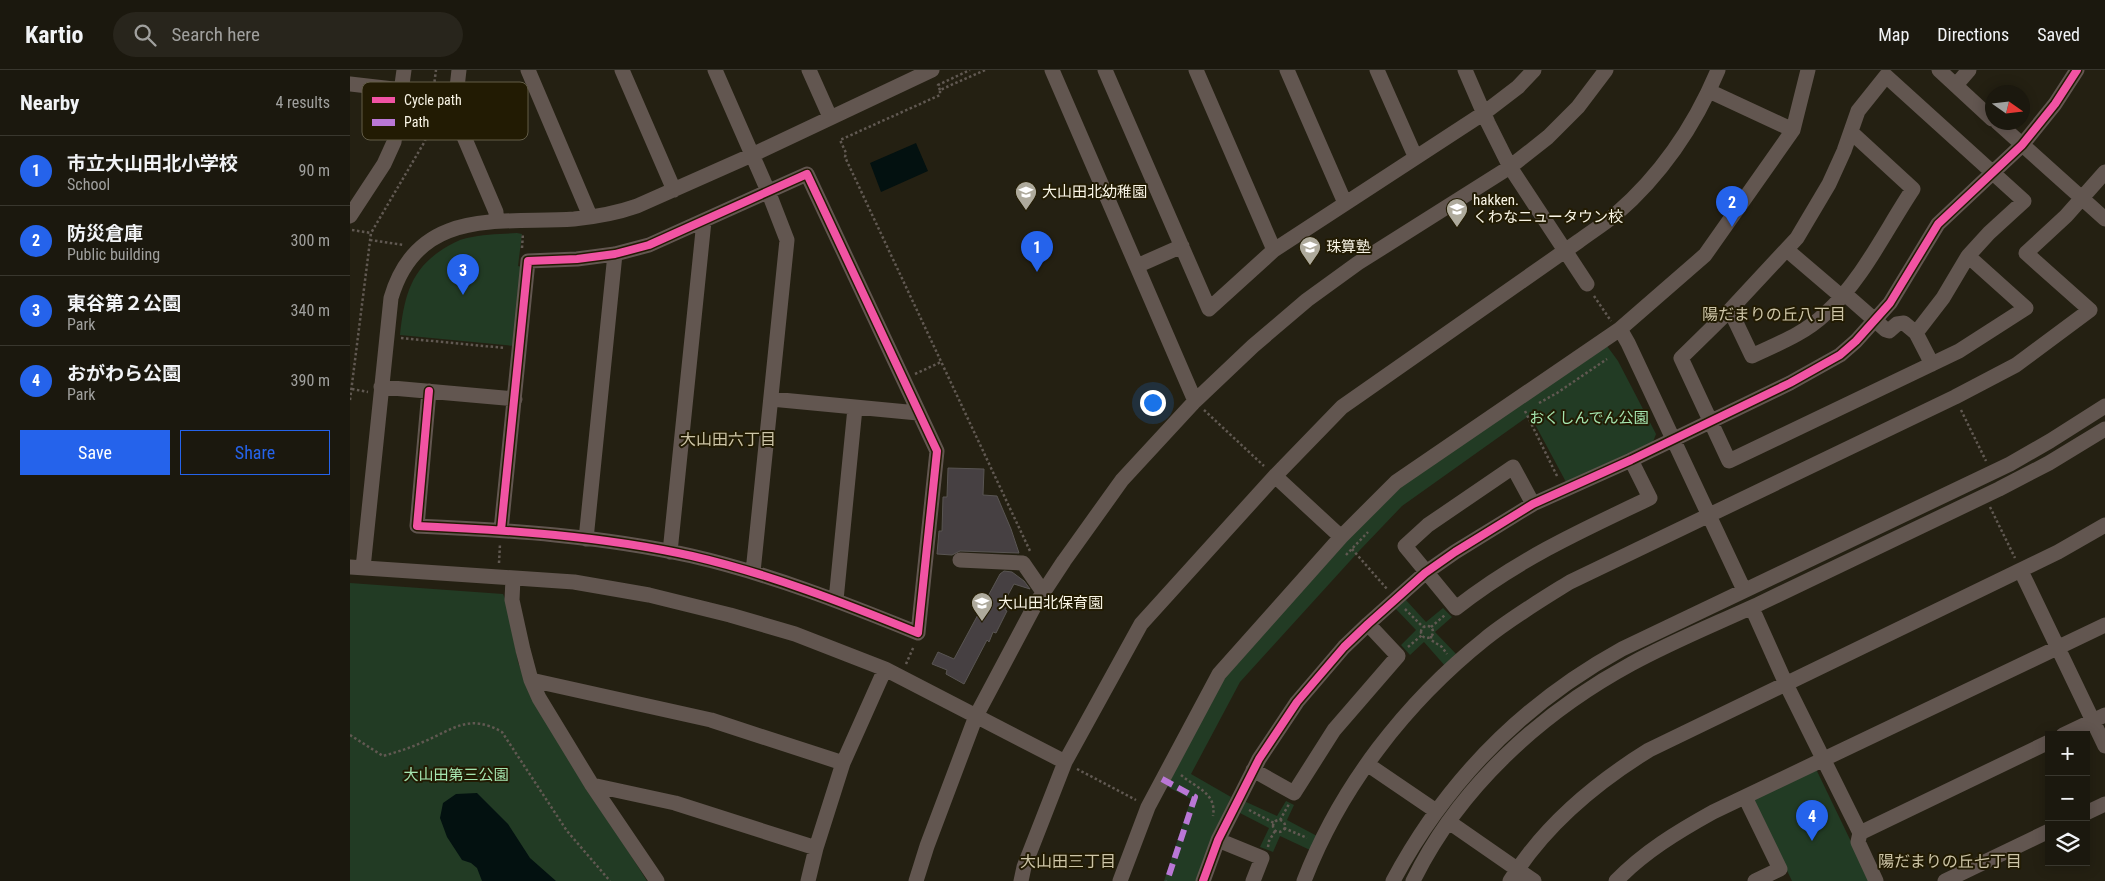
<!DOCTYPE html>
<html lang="en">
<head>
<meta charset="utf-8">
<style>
  :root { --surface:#1b180e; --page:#28251c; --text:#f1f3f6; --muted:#a0a09e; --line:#39372e; --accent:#2563eb }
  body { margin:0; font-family:"Roboto Condensed","Noto Sans JP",sans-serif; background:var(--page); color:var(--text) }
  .controls { position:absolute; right:15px; bottom:15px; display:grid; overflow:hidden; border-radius:0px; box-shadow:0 2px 12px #0003 }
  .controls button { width:45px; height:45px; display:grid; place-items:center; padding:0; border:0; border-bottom:1px solid var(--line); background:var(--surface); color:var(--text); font:25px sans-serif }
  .compass { position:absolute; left:1635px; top:15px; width:45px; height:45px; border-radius:50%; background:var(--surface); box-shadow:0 2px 12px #0003; rotate:104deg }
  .you { position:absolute; left:802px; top:332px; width:18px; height:18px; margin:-12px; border:4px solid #fff; border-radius:50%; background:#1a73e8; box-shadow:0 0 0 8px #1a73e833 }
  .badge { display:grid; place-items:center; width:32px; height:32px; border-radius:50%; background:var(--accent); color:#fff; font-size:16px; font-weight:700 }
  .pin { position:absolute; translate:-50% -41px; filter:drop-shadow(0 1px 2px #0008) }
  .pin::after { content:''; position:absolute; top:26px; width:18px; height:15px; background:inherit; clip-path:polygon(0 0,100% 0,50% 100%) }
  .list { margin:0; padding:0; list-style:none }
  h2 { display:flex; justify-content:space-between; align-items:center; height:65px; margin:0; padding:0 20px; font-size:21px }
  h2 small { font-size:16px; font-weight:400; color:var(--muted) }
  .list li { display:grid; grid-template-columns:32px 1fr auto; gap:15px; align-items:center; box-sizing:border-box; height:70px; padding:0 20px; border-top:1px solid var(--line) }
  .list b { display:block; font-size:19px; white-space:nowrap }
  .list p { margin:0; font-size:16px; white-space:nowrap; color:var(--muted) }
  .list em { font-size:16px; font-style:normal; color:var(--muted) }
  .actions { display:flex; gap:10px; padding:15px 20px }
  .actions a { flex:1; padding:11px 0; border:1px solid var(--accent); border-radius:0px; text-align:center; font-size:18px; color:var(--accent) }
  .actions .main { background:var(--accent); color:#fff }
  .icon { flex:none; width:28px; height:28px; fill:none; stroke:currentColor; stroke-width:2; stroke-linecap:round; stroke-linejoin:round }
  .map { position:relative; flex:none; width:1755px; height:811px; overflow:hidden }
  header { display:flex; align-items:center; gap:30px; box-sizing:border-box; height:70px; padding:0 25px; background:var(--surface); border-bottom:1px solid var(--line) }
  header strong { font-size:24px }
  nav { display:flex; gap:28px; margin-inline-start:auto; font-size:18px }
  .search { width:350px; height:45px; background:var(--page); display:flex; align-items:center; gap:12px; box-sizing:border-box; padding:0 18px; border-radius:28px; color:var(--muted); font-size:19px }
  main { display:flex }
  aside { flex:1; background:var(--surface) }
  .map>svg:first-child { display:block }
  .green { fill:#223b24 }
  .water { fill:#031110 }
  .building { fill:#464042; stroke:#595553 }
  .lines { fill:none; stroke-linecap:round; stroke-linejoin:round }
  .path { stroke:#615952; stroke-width:2.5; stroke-dasharray:2.5 2.5; stroke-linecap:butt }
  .minor { stroke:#625650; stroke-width:15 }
  .quiet { stroke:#ba77d6; stroke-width:6; stroke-dasharray:12 6; stroke-linecap:butt }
  .cycleway-casing { stroke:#221b03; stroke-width:11 }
  .cycleway { stroke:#f153a3; stroke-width:8 }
  .labels { text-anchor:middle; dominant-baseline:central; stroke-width:4; stroke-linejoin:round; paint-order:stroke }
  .poi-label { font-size:15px; fill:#f9f5e6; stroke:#221b03; text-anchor:start }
  .park-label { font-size:15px; fill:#a5e5af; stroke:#221b03 }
  .neighbourhood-label { font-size:16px; fill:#cdc5a7; stroke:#221b03 }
  .key { fill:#221b03; stroke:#625c47; stroke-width:1 }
  .key-label { font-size:14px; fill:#f9f5e6 }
</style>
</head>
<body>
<header>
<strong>Kartio</strong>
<div class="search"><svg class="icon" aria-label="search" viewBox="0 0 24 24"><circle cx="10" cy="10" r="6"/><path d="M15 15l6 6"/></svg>Search here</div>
<nav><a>Map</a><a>Directions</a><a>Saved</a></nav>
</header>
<main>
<aside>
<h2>Nearby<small>4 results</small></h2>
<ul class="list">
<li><span class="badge">1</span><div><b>市立大山田北小学校</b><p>School</p></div><em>90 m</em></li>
<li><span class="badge">2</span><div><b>防災倉庫</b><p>Public building</p></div><em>300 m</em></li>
<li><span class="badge">3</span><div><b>東谷第２公園</b><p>Park</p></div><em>340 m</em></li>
<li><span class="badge">4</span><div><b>おがわら公園</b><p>Park</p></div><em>390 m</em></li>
</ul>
<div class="actions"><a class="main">Save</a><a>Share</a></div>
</aside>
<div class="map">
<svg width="1755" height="811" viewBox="0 0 1755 811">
  <rect width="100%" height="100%" fill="#242012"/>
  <path class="green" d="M167,163L172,164L168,196L172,197L164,276L50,265C54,228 60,200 93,179C101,174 108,170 117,168C134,164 151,164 167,163Z
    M1257,276L1268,291L1306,364L1303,372L1216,412L1180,345L1052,436L1010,480L890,612L841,704L881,727L846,811H814L841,729L816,716L877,603L987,480L1053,415Z
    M0,513L153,524L157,533L168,592L180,625L297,811H0Z
    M1055,529L1076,552L1093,538L1102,547L1085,562L1108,586L1096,597L1074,572L1060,585L1051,575L1066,560L1044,537Z
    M1466,699L1520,811H1442L1403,730Z
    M894,731L927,746L936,731L944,735L937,750L967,766L960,780L930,766L923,782L910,777L919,758L888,742Z"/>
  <path class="water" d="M566,73L578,101L531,122L520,93Z
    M127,723L158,754L180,788L206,811H132L127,798L121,793L112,790L97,767L90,748L93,733L106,724Z"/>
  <path class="building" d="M598,398L634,399L633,425L647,426L661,459L669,483L610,481L602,485L587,484L589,461H592L593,427H597Z
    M654,501L662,502L674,511L680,519L664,514L653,534L657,536L655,540L657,541L646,563L643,562L639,572L637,570L614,614L596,604L597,600L582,594L588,582L604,589L650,504Z"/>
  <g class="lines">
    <path class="path" d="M635,0L590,20V25L490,70L496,83L495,87L680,481
      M590,20L588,15L620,0
      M2,160L21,163
      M20,170L54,175
      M172,178L173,163
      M1244,226L1261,251
      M51,268L155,278
      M565,304L591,292
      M2,319L18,322
      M0,330L21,163L75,71L80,46L86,0
      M1189,333L1207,323L1257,289
      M854,340L914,396
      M1611,340L1636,391
      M1175,341L1208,408
      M1640,437L1665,488
      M1002,479L1037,519
      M996,485L1018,462
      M149,493L150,474
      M1055,539L1073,557
      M1071 562a6 6 0 1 1 12 0a6 6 0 1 1-12 0Z
      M1081,557L1095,545
      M1081,566V570L1092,577L1097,584
      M1058,577L1072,565
      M556,594L564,576
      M0,665L33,686C47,682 60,678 73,672C104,659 119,643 152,662L217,761L260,811
      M727,699L786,730
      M831,705C846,718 867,723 863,746
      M899,740L924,753
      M930,750L939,734
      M923 756a6 6 0 1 1 12 0a6 6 0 1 1-12 0Z
      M934,758L957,768
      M918,777L919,771L925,761"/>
    <path class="minor" d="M109,0L105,35L106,48L146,142V151
      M178,0L240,146
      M272,0L324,120
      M365,0L418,121L437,170L403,502
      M459,0L480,47
      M702,0L845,331
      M755,0L859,239L924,180L1134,43L1168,17L1184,0
      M846,0L924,180
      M937,0L995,133
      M1027,0L1065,86
      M1115,0L1138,53L1160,97L1237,214
      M1589,0L1642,49
      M1536,6L1674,131L1639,163L1618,186L1676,238L1609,281L1379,391L1331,288L1380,240L1447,168L1479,114L1494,81L1508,41Z
      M0,14L52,20
      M1606,15L1619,0
      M1359,21L1443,60
      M1647,52L1755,149
      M0,146L34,94L44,72L54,0
      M1437,180L1492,227
      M787,196L832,176
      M1495,224L1536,260L1539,261L1547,254L1554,253L1566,263
      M1380,240L1402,286C1427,274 1454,264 1475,244C1513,209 1535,161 1563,119L1501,62
      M1270,259L1278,273L1394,520
      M1582,294L1566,263L1593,228L1618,186
      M31,317L165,329
      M79,321L67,456C159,460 252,466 342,486C420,504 494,533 568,563L587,381L457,104L299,175L265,184L227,189L178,191L151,460
      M421,329L568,343
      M925,406L991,467
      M1183,434L1163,397L1078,455L1055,476L1106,538C1167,490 1230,461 1300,428L1281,390
      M236,469L265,184
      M320,482L354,151
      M610,490L673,493L693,522
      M0,497L224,512L299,525L380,545L445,564L535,599L715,692
      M13,498L41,228C68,136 150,154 224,149C245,147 267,143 287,136L402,85L582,0
      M1671,501L1755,676
      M163,508L162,530L173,580L181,610L189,628L242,715L307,811
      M486,530L505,338
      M1402,538L1436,614L1510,763L1508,772L1526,811
      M181,610L361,650L493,693
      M1713,665L1755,645
      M1017,694L1086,741
      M903,700L944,723L984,660L1048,586L1018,554
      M242,715L325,733L466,778
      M1395,727L1430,799L1405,811
      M1736,743L1755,734
      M1099,752L1184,811
      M1510,763L1699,672
      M868,770L912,788L903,811
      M458,811L466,778L493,693L535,599
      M566,811L577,776L626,646L685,535L714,491L772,410L845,331L903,276L957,230L1008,193L1160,97L1198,67L1228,37L1256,0
      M671,811L674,797L715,692L791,554L925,406L992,337L1229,171C1241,162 1254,154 1266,144C1311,105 1345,55 1368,0
      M770,811L798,737L869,604L991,467L1046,412L1270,259L1355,185L1443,60L1458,0
      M853,811L868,770L909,689L947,632L994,577L1018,554L1075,503L1105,482L1183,434L1281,390L1440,313L1490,285L1506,271L1540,233L1588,154L1672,75L1705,34L1727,0
      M954,811C990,717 1056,632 1135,569C1161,548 1191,530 1220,512L1605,327L1666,295L1740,240L1676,183L1716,146L1755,102
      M1043,811C1097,710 1172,634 1272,579L1660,394L1700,371L1755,336
      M1063,811C1109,717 1191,643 1281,594C1323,571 1368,553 1411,533C1491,495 1570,457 1649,419L1699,393L1755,359
      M1160,811C1194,756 1244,714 1299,680L1708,482L1755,455
      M1266,811C1294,782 1327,762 1363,742L1755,555
      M1595,811L1699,761"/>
    <path class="quiet" d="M812,709L845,727L817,811"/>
    <g class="cycleway-casing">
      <path id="cycleway" d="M79,321L67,456C159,460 252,466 342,486C420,504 494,533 568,563L587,381L457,104L299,175L265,184L227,189L178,191L151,460
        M853,811L868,770L909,689L947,632L994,577L1018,554L1075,503L1105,482L1183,434L1281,390L1440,313L1490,285L1506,271L1540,233L1588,154L1672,75L1705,34L1727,0"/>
    </g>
    <use href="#cycleway" class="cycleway"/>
  </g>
  <defs>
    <g id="school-pin" transform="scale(1.125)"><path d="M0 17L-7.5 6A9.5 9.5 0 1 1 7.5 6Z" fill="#aeaa9c" stroke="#221b03"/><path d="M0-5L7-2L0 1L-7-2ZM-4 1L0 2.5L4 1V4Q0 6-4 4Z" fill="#fff"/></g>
  </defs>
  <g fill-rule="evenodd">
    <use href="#school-pin" x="676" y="122"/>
    <use href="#school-pin" x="1107" y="139"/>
    <use href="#school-pin" x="960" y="177"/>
    <use href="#school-pin" x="632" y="533"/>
  </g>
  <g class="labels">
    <g class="poi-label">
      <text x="692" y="122">大山田北幼稚園</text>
      <text x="1123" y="130">hakken.<tspan x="1123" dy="17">くわなニュータウン校</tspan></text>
      <text x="976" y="177">珠算塾</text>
      <text x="648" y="533">大山田北保育園</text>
    </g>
    <g class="park-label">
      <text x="1239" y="348">おくしんでん公園</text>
      <text x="106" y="705">大山田第三公園</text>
    </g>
    <g class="neighbourhood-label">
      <text x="1424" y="244">陽だまりの丘八丁目</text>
      <text x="378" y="369">大山田六丁目</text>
      <text x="718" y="791">大山田三丁目</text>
      <text x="1600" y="791">陽だまりの丘七丁目</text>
    </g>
  </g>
  <rect x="12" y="12" width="166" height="58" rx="8" class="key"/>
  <rect x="22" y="27" width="23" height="6" fill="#f153a3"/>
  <rect x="22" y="49" width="23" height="7" fill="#ba77d6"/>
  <g class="key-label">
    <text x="54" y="35">Cycle path</text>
    <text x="54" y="57">Path</text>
  </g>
</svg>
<div class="controls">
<button>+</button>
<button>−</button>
<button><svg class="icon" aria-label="layers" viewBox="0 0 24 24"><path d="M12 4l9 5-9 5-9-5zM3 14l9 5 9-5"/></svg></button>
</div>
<svg class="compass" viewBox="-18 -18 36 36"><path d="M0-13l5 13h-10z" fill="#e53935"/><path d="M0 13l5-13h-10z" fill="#a0a09e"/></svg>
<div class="you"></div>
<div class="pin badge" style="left:687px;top:202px">1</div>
<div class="pin badge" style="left:1382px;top:157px">2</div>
<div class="pin badge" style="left:113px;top:225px">3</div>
<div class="pin badge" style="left:1462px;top:771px">4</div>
</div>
</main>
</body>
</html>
